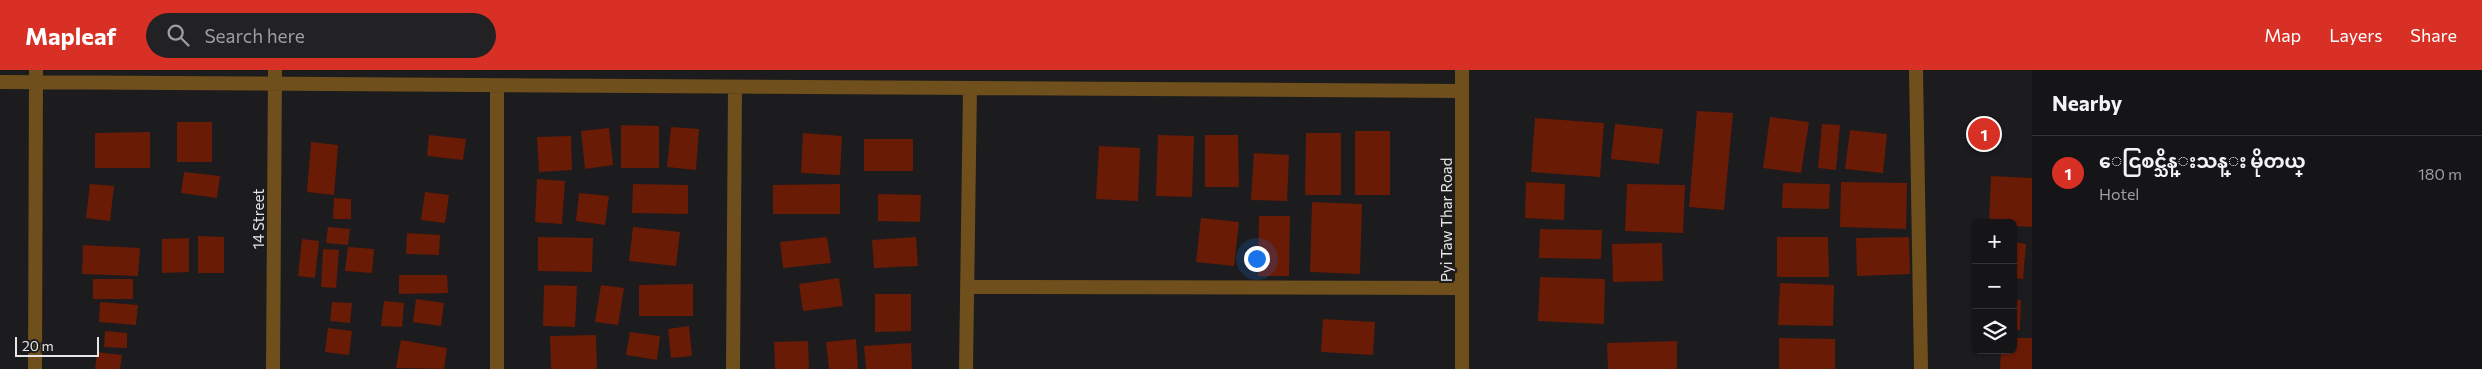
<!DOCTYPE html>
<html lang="en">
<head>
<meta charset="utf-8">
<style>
  :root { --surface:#151416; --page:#222123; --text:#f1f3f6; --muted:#9d9ea1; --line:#343335; --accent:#d93025 }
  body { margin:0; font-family:Commissioner,"Noto Sans Myanmar",sans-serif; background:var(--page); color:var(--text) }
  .controls { position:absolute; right:15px; bottom:15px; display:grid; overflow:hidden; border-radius:8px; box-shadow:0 1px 4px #0004 }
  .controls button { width:45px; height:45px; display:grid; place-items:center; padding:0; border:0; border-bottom:1px solid var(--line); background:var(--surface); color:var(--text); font:25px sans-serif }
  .scale { position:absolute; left:15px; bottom:12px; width:84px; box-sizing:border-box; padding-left:5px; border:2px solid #e7e5e7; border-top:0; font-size:14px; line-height:18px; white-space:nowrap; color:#e7e5e7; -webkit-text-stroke:4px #1c1b1d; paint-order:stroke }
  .you { position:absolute; left:1256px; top:188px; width:18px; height:18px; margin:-12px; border:4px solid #fff; border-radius:50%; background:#1a73e8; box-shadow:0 0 0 8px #1a73e833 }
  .badge { display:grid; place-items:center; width:32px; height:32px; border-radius:50%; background:var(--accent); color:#fff; font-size:16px; font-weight:700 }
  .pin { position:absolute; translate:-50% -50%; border:2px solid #fff; box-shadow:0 1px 5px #0006 }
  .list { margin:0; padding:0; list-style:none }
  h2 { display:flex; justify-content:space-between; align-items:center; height:65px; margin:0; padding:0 20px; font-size:21px }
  h2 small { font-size:16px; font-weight:400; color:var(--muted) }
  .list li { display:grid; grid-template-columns:32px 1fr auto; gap:15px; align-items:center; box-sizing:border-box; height:75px; padding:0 20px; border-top:1px solid var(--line) }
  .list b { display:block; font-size:19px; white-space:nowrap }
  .list p { margin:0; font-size:16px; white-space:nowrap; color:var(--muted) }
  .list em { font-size:16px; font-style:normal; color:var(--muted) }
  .icon { flex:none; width:28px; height:28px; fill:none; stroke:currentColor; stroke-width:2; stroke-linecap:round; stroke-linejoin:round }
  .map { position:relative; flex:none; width:2032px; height:299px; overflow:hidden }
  header { display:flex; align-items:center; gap:30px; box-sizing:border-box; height:70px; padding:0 25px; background:var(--accent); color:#fff }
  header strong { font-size:24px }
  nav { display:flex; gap:28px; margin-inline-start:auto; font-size:18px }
  .search { width:350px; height:45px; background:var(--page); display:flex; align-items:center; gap:12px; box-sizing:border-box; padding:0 18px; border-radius:28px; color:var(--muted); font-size:19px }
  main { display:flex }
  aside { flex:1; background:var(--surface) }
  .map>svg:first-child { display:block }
  .building { fill:#691b06 }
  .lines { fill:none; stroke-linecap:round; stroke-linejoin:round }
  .minor { stroke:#6f4f1c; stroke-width:14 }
  .tertiary { stroke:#6f4f1c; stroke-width:14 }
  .labels { text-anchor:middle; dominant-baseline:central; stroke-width:4.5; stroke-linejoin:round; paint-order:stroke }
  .street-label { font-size:15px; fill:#e7e5e7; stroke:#1c1b1d }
</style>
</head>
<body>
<header>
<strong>Mapleaf</strong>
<div class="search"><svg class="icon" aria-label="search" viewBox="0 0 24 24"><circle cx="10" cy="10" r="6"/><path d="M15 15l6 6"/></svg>Search here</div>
<nav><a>Map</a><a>Layers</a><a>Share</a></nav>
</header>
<main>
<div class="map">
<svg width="2032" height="299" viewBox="0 0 2032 299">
  <rect width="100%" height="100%" fill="#1c1b1d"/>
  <path class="building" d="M1697,41L1733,43L1724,140L1689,137Z
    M1770,47L1809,52L1801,103L1763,98Z
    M1535,48L1604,53L1600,107L1531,102Z
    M177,52H212V92H177Z
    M1615,54L1663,59L1659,94L1611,89Z
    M1822,54L1840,55L1836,100L1818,98Z
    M621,55L659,56V98H621Z
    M671,57L699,59L696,100L667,97Z
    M609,58L613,95L585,99L581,61Z
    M1850,60L1887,64L1883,103L1845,99Z
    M1355,61H1390V125H1355Z
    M150,62V98H95V63Z
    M803,63L842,66L840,105L801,103Z
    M1306,63H1341V125H1305Z
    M429,65L466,69L463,90L427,86Z
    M1158,65L1194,66L1192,127L1156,126Z
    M1205,65H1238L1239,117H1205Z
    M571,66L572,100L539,102L537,67Z
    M864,69H913V101H864Z
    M311,72L338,75L334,125L307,122Z
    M1099,76L1140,78L1138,131L1096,129Z
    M1254,83L1289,85L1287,131L1251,130Z
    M184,102L220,106L217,128L181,123Z
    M1991,106L2032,108V157L2013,156V153H1989Z
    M537,109L565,111L562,154L535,152Z
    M1526,112L1565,114L1564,150L1525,148Z
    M1841,112L1907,113L1906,159L1840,157Z
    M1783,113L1830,114L1829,139L1782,138Z
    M90,114L114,116L110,151L86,148Z
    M633,114L688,115V144L632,143Z
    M840,114V144H773V115Z
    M1627,114L1685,115L1683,163L1625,161Z
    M425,122L449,125L445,153L421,150Z
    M579,123L609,126L605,155L576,151Z
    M878,124L921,125L920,152L878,151Z
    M334,128L351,129V149H333Z
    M1312,132L1362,134L1360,204L1310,202Z
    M1259,146H1290L1289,206H1258Z
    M1201,148L1239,152L1234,196L1196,192Z
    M328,157L350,159L348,175L326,173Z
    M633,157L680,162L676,196L629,191Z
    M1540,159L1602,160L1601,189L1539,188Z
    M407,163L440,165L439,185L406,184Z
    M198,166L224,167V203H198Z
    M538,167L593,168L592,202L538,201Z
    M827,167L831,193L783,198L780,172Z
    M916,167L918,196L874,198L872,170Z
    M1777,167H1828L1829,207H1777Z
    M1909,167L1910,204L1857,206L1856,168Z
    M189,168V202L162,203V169Z
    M302,169L319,171L315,208L298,206Z
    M2013,172L2026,174L2023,209L2013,208Z
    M1662,173L1663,211L1613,212L1612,174Z
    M83,175L140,178L138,206L82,204Z
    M348,177L374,179L372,203L345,201Z
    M323,179L339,180L336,218L321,217Z
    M399,205H447L448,223L399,224Z
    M1540,207L1605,209L1604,254L1538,251Z
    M839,208L843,236L803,241L799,214Z
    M93,209H133V229H93Z
    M1780,213L1834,215L1833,256L1778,255Z
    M693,214V246H639V215Z
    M544,215L577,216L575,257L543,256Z
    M601,215L624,218L618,255L595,252Z
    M875,224H911V261L875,262Z
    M416,229L444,233L441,256L413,252Z
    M2013,229L2021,230L2020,260H2013Z
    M384,231L404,233L402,257L381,256Z
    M100,232L138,235L136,255L99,252Z
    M332,232L352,233L350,253L330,251Z
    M1323,249L1375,252L1373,285L1321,282Z
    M689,256L692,286L671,288L668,259Z
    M328,258L352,261L349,285L325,282Z
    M105,261L127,263V278L104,277Z
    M630,262L660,266L657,290L626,285Z
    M596,265L597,299H551L550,266Z
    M1779,268L1835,269V299H1779Z
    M2013,268H2032V299H2000L2001,280H2013Z
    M856,269L858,299H829L826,272Z
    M401,270L447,278L444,299L396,298Z
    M808,271L809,299H775L774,272Z
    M1677,271V299H1608L1607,273Z
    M911,273L912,299H866L864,276Z
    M97,282L122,285L120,299H95Z"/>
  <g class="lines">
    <path class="minor" d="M1916,0L1921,299
      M0,12L1462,21
      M497,16V299
      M967,217L1462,218
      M35,299L36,0
      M273,299L275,0
      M733,299L735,17
      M966,299L970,18"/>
    <path class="tertiary" d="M1462,299V0"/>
  </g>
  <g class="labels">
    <g class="street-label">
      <text transform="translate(258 149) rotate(-90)">14 Street</text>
      <text transform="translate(1446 150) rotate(-90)">Pyi Taw Thar Road</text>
    </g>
  </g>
</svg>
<div class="controls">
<button>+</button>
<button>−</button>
<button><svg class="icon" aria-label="layers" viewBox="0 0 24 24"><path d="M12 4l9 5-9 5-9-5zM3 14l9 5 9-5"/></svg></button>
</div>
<div class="scale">20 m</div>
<div class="you"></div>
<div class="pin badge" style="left:1984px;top:64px">1</div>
</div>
<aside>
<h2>Nearby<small></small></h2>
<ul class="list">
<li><span class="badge">1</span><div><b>ေငြစင္သိန္းသန္း မိုတယ္</b><p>Hotel</p></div><em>180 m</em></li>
</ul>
</aside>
</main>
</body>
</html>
